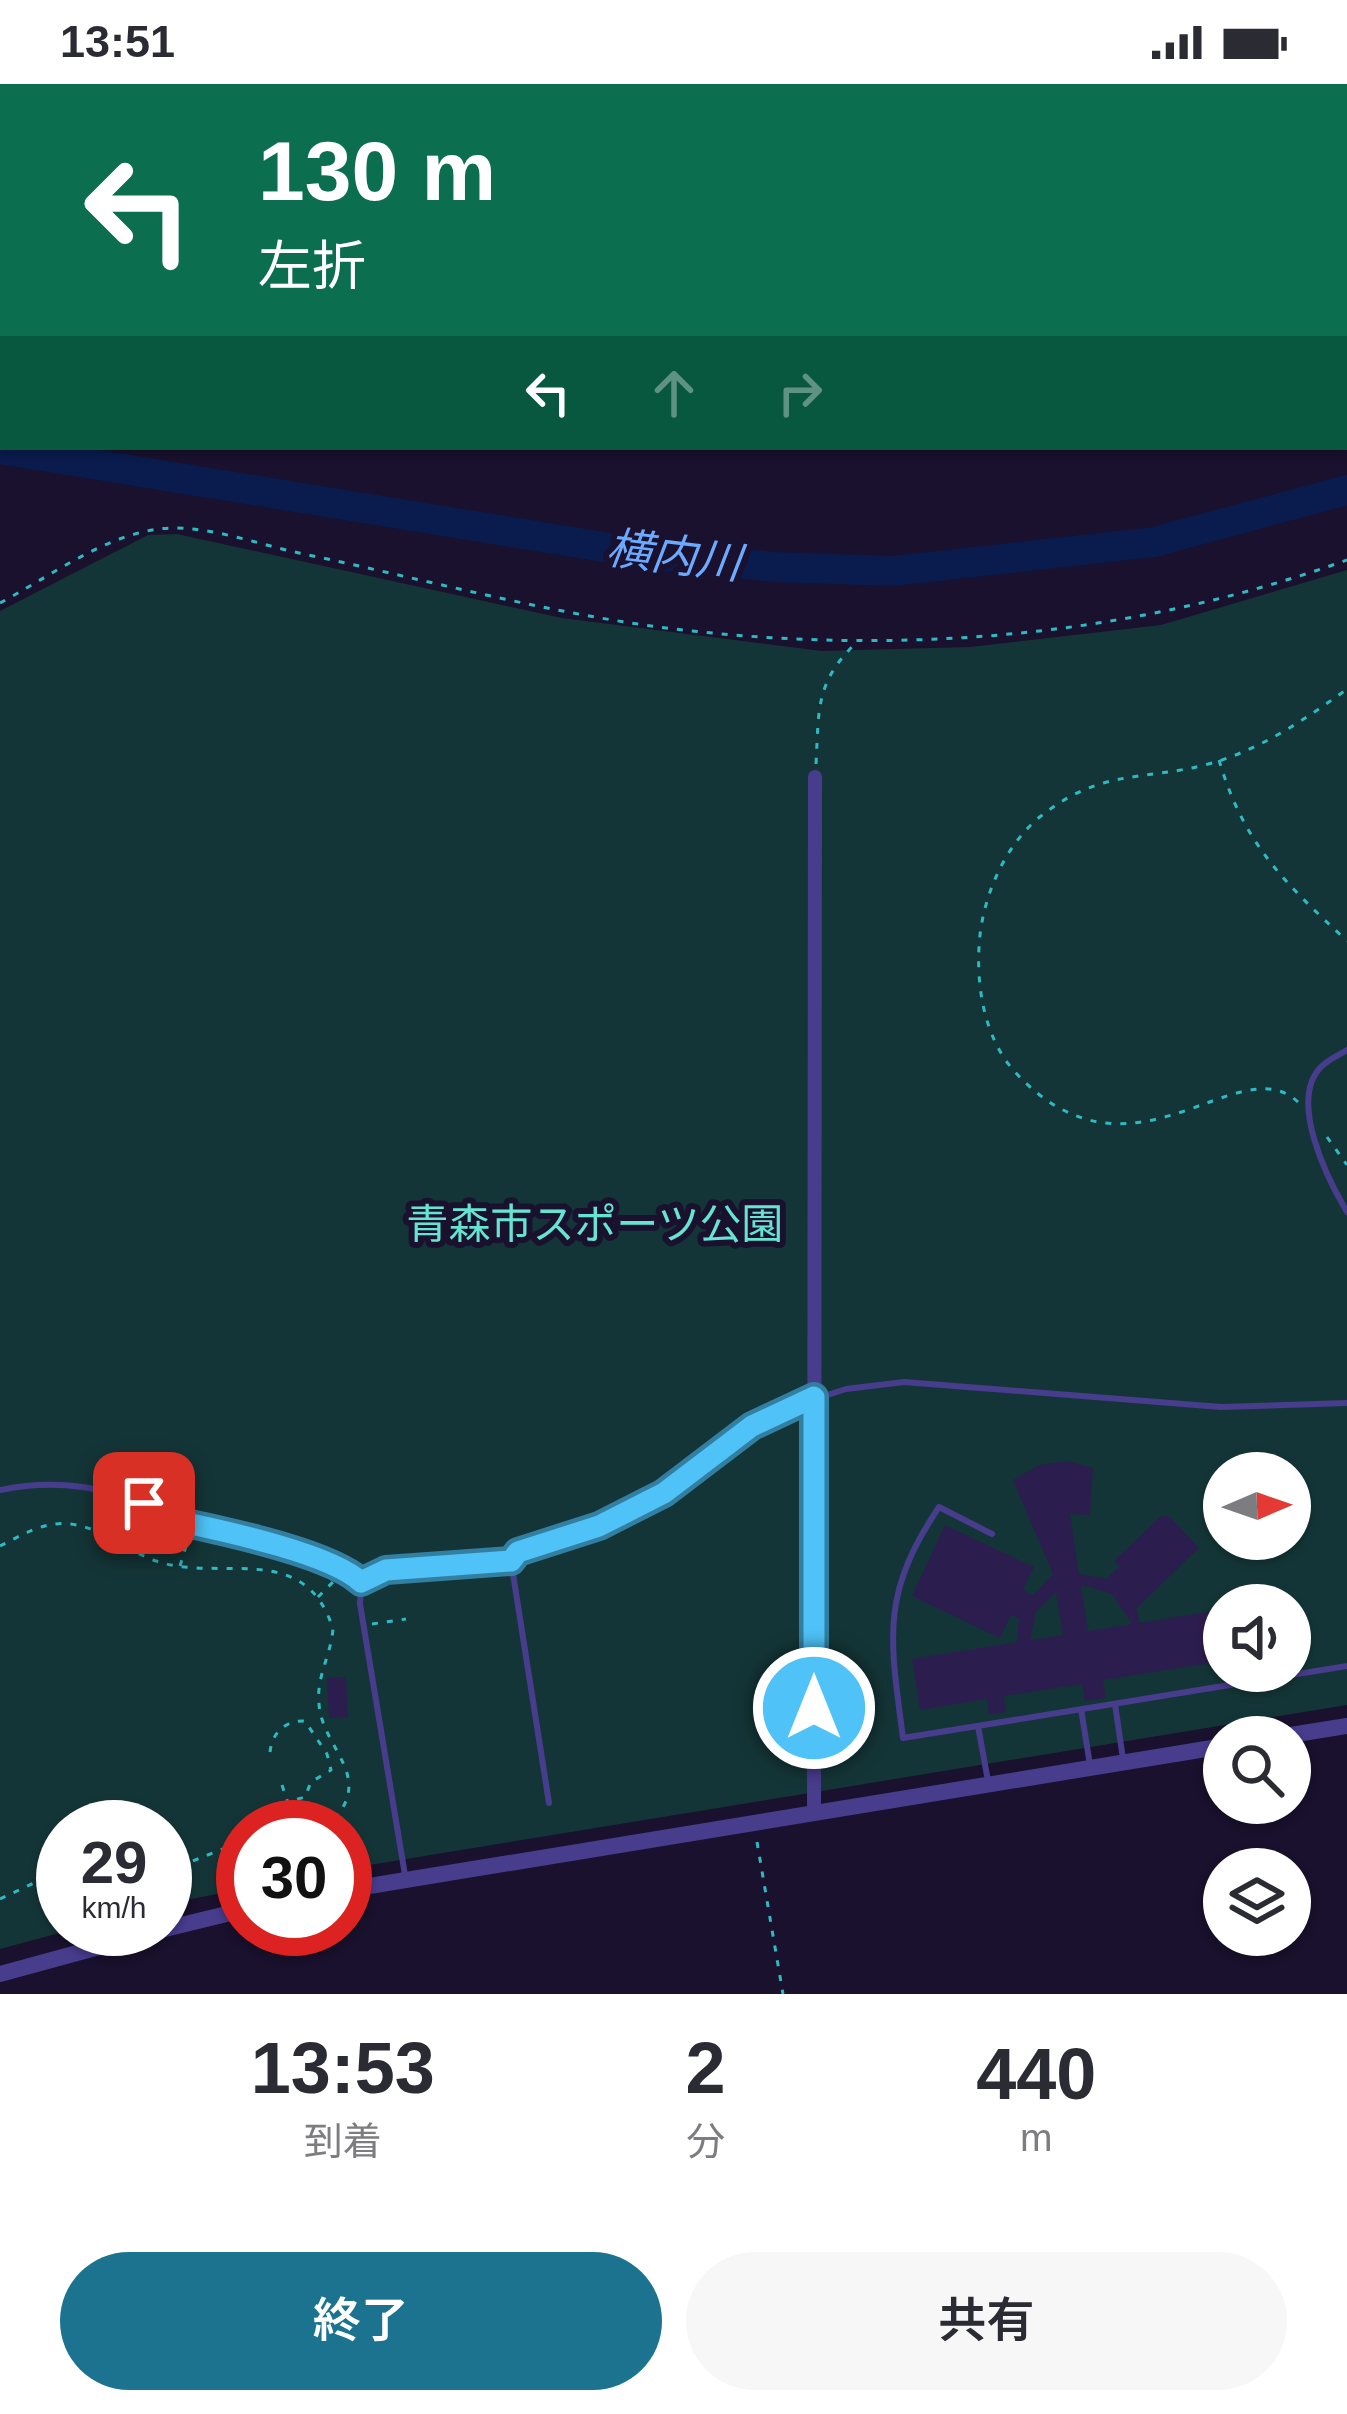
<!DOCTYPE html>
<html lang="ja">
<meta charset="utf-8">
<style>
:root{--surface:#fff;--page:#f7f7f7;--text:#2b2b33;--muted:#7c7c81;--accent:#1c738f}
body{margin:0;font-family:Helvetica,"Noto Sans JP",sans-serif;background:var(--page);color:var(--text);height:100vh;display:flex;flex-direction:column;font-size:45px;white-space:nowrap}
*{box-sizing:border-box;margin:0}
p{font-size:39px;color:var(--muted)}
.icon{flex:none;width:66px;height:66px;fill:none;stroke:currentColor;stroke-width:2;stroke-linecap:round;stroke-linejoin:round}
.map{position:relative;height:1910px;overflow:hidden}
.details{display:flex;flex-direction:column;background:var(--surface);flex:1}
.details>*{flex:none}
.banner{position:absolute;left:0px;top:0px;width:1347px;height:366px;box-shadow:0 3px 9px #0004;background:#0b6e4f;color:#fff;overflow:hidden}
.needle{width:78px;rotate:88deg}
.controls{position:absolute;left:1203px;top:1368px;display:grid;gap:24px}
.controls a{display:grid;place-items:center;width:108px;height:108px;border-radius:50%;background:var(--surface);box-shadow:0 3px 9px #0004;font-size:60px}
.speed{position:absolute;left:36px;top:1716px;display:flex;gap:24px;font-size:60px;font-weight:700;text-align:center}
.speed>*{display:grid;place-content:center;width:156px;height:156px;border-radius:50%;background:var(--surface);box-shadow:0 3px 9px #0004;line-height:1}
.speed small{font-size:30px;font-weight:400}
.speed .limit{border:18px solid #d22;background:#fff;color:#111}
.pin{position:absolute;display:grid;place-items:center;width:102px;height:102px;color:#fff;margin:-51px;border-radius:24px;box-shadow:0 6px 18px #0006}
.me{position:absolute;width:132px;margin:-66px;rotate:0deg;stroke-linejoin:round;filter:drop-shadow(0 0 9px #0008)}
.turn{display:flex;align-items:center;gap:42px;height:252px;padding:0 60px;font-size:54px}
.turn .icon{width:156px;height:156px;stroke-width:2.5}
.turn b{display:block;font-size:84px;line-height:102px}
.lanes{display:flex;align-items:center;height:114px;padding:0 60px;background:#0003;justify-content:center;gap:60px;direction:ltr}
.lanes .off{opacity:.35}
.eta{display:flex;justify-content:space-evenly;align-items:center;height:204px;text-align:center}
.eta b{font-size:72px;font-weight:600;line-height:84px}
.action{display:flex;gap:24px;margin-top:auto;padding:24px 60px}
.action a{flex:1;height:138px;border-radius:72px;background:var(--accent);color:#fff;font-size:48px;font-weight:600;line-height:138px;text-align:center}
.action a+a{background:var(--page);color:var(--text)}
.status{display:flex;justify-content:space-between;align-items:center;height:84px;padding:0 60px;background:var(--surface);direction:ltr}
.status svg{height:33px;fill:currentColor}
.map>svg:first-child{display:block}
</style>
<div class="status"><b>13:51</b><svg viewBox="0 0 49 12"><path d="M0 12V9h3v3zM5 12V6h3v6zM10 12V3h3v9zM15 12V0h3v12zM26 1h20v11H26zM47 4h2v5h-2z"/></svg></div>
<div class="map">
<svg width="1347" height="1910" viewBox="0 0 1347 1910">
<rect width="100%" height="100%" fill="#19112d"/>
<path fill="#143537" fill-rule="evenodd" d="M177,450L562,534L822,567L970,563L1161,541L1347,486V1621L345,1785V1743H243V1805L165,1820V1743H63V1845H74L0,1865V527L148,451ZM1224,1389H1290V1455H1224ZM1224,1521H1290V1587H1224Z"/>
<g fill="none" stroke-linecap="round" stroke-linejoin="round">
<path stroke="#0a1b4d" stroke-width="4.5" d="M1344,58L1347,56
M1344,164L1347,150"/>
<path stroke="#0a1b4d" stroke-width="30" d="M0,326L3,331
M0,365L653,471L775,483L893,487L1154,458L1347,406"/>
</g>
<path fill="#2c1d4f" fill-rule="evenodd" d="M1067,1377L1093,1384L1090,1431L1070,1430L1079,1490L1106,1495L1120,1482L1114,1477L1162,1431L1170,1433L1199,1464L1136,1525L1140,1539L1224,1525V1577L1103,1596L1106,1614L1085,1617L1082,1600L1004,1612L1006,1628L989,1631L987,1615L920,1626L912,1575L1017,1558L1019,1535L1011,1531L1000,1554L912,1512L945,1441L1034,1483L1023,1506L1033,1511L1053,1490L1013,1396L1040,1381ZM1081,1501L1112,1510L1132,1540L1088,1547ZM1056,1508L1063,1551L1030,1556L1036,1528Z
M346,1593L348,1633L329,1634L327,1594Z"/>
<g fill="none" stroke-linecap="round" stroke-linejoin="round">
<path stroke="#2fbac2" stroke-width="3" stroke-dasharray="6 9" stroke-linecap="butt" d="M374,0L383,3
M0,519C45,495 97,457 147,447C194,436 253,459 299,469C429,496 560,533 692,547C914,571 1137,551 1347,476
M1219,676C1244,761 1285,799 1347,857
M816,680C819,625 815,598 857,558
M1298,1018C1237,961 1132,1115 1015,988C983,953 975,897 980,851C985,808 1006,760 1041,732C1103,683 1144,698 1212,679C1261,665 1306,635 1347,605
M1327,1053L1347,1081
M0,1462C22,1451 44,1437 70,1440C101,1443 127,1467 156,1477C220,1499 305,1455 333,1545C331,1571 316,1593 319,1620C322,1666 380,1695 326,1743
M180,1482L189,1452
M318,1513L337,1494
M372,1540L406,1535
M1224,1646L1268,1638
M270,1668C272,1649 285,1636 305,1637L327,1670L331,1686L311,1698L305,1713L291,1717
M282,1701L296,1743
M757,1758L783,1910
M165,1788L243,1757
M0,1815L38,1797L63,1793
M165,1826L181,1823"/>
<path stroke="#483c8d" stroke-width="6" d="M1347,966C1339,971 1328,976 1322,982C1287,1015 1328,1096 1347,1128
M0,1406C28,1400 55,1399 83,1403C121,1408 156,1433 188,1439C228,1446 334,1472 361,1498
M992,1450L939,1423C880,1511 890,1554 903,1654L1347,1582
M511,1477L518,1468L599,1442L664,1409L778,1327L846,1305L904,1298L1221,1323L1347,1319
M1115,1620L1123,1675
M1081,1625L1090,1681
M978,1642L988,1697
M405,1791L360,1520L361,1498L376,1488L511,1477L549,1719"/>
<path stroke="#483c8d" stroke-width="14" d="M1105,0L1107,3
M1023,3L1028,0
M1243,3L1249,0
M814,1728L815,693"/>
<path stroke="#483c8d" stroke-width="16" d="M1278,1653L1347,1642
M345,1806L1224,1662
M165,1845L243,1826
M0,1890L165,1845"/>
</g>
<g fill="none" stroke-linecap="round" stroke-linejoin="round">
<defs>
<path id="route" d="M144,1419C157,1425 173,1436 186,1439C228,1448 331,1470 361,1498L386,1486L511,1477L518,1468L599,1442L664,1409L752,1342L814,1313V1624"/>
</defs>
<use href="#route" stroke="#337fa1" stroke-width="30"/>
<use href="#route" stroke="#4fc3f7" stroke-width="21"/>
</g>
<g text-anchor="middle" stroke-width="12" stroke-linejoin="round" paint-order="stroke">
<g font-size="42" fill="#65e4d2" stroke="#19112d">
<text x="595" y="1155">青森市スポーツ公園</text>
</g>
<g font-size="45" font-style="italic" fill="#6baaff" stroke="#19112d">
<text transform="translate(674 471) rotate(7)" y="16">横内川</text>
</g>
</g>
</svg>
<div class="controls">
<a><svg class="needle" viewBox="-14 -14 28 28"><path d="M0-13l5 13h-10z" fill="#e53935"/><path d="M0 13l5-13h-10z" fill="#7c7c81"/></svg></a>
<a><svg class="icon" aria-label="sound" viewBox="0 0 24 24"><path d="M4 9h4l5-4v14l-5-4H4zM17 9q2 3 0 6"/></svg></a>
<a><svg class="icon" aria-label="search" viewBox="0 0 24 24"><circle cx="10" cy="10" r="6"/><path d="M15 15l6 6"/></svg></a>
<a><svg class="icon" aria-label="layers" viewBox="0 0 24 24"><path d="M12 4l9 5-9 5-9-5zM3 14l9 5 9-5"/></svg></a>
</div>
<div class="speed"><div>29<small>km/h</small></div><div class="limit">30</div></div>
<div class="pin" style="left:144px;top:1419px;background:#d93025"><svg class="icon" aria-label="arrive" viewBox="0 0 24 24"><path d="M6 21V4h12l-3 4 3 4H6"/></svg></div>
<svg class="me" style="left:814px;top:1624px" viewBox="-20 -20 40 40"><circle r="17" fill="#4fc3f7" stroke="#fff" stroke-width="3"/><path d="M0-11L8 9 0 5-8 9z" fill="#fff"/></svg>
<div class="banner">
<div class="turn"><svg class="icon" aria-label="left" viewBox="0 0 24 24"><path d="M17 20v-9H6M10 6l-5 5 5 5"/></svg><div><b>130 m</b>左折</div></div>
<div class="lanes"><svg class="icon" aria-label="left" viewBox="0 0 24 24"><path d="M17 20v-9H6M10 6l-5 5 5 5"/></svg><svg class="icon off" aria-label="ahead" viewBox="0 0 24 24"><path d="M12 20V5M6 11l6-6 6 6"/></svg><svg class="icon off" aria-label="right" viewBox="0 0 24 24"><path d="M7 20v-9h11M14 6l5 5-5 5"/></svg></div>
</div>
</div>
<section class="details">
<div class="eta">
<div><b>13:53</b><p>到着</p></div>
<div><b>2</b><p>分</p></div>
<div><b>440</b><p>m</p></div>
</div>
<div class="action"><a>終了</a><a>共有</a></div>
</section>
